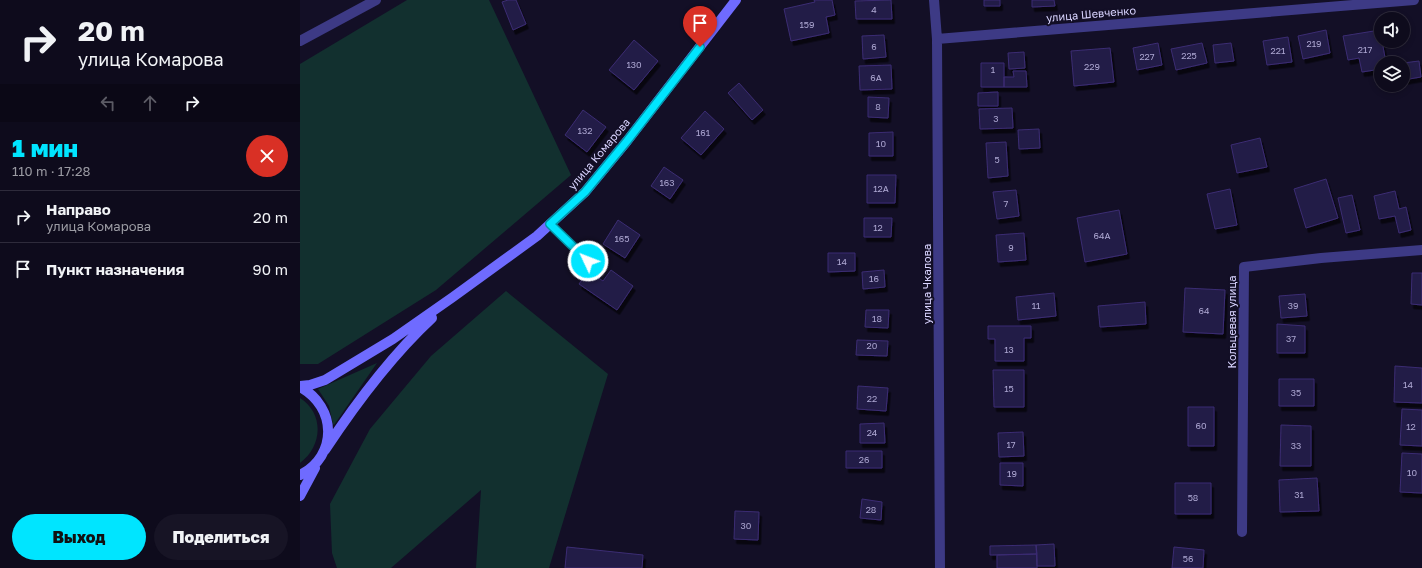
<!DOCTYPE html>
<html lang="ru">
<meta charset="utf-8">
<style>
:root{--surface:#0e0b1c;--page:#171425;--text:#f1f3f6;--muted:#9b9ba3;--line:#2e2b3b;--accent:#00e5ff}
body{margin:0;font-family:"Golos Text",sans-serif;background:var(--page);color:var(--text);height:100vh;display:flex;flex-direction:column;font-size:15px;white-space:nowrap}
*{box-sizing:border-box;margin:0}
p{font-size:13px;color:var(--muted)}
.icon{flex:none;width:22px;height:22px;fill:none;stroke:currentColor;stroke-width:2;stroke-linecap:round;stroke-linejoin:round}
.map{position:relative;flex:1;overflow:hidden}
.panel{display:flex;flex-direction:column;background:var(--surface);width:300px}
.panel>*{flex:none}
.guide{background:#0e0b1c;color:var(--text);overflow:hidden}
.controls{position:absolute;left:1074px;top:12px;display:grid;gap:8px}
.controls a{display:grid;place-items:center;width:36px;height:36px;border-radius:50%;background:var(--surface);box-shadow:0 2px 6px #0003,0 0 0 1px var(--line);font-size:20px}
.pin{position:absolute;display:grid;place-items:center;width:34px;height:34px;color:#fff;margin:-41px -17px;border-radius:50% 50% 50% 0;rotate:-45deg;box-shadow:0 0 4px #0007}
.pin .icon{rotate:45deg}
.me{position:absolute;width:44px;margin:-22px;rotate:313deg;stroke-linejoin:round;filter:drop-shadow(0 0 3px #0008)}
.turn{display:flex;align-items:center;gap:14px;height:84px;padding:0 12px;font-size:18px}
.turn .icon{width:52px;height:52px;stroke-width:2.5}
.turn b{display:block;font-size:28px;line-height:34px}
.lanes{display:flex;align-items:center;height:38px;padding:0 12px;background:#0003;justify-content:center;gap:20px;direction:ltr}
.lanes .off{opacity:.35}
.round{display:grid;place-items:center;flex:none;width:42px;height:42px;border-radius:21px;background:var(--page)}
.head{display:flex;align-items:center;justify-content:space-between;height:68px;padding:0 12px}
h1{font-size:24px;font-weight:800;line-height:30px;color:var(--accent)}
.primary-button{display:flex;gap:8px;margin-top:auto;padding:8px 12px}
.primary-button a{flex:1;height:46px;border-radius:24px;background:var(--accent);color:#111;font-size:16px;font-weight:800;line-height:46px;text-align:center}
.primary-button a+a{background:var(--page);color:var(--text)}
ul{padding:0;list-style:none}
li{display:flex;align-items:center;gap:12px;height:52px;padding:0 12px;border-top:1px solid var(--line)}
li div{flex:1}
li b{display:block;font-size:15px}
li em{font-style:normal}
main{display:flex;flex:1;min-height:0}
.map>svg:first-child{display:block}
</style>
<main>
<section class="panel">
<div class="guide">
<div class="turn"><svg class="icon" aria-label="right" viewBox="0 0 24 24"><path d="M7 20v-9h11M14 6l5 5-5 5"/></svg><div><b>20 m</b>улица Комарова</div></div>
<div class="lanes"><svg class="icon off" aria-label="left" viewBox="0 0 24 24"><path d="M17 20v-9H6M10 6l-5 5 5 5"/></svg><svg class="icon off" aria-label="ahead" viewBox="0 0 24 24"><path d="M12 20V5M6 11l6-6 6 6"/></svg><svg class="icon" aria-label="right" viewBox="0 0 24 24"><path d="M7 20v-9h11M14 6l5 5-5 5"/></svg></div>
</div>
<div class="head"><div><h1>1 мин</h1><p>110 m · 17:28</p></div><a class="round" style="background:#d93025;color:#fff"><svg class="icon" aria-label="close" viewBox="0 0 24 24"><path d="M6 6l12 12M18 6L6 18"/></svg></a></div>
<ul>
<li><svg class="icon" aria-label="right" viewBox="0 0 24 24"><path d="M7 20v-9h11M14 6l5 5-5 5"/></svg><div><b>Направо</b><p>улица Комарова</p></div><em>20 m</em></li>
<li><svg class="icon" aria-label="arrive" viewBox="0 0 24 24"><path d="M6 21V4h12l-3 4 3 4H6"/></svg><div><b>Пункт назначения</b></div><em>90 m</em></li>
</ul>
<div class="primary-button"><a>Выход</a><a>Поделиться</a></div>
</section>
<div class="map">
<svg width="1122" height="568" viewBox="0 0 1122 568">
<defs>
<filter id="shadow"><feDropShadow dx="2.5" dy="4.5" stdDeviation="0" flood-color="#0009"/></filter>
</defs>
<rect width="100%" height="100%" fill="#130f26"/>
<path fill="#12302f" d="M107,0H189L271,175L136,290L18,364H0V64Z
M206,291L308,374L249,568H176L181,490L91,568H37L32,553L30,504L70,429L131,356Z
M77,363L34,425L33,424L29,406L18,389Z
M0,398C25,414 22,447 0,463Z"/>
<path fill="#241b47" stroke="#3b2d73" filter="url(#shadow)" d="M208,0H216L226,24L213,30L202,2Z
M514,0H532L535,15L526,17L529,33L491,41L484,9L515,2Z
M591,0L592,19H556L555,1Z
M684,0H700V6H684Z
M732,0H754L755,6L732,7Z
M1026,30L1030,53L1003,59L998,36Z
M1080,30L1081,41H1082L1086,63H1081V69L1062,72L1059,58L1048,60L1043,36Z
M584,35L586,57L563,59L562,36Z
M988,37L992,62L967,65L963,41Z
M334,40L358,61L334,90L309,70Z
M858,43L862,65L837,70L833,48Z
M902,43L907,63L876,70L871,49Z
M931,43L934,61L915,63L913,45Z
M810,48L814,82L774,86L771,51Z
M724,52L725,68L709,69L708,53Z
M1119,61L1121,77L1103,80V63Z
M681,63H704V87H681Z
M591,65L592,89L560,90L559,66Z
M713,71H726L727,87H704V77H714Z
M439,83L463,110L452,120L428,93Z
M698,92V106H678V93Z
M568,97L589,98L588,118L568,117Z
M712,108L713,128L680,129L679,109Z
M283,110L306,127L287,152L265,135Z
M405,111L424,129L401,155L381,138Z
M739,129L740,148L719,149L718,130Z
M593,132V156H569V133Z
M960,138L967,167L937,173L931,145Z
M706,142L708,176L688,178L686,143Z
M364,167L383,180L370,199L351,186Z
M567,175H596L595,203H567Z
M1026,179L1038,218L1006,228L994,189Z
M930,189L937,225L915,229L907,194Z
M716,190L719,216L697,219L693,192Z
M1095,191L1099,209L1106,207L1111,230L1099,233L1095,216L1079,219L1074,196Z
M1052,195L1060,230L1046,233L1038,198Z
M819,210L827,254L785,262L777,218Z
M564,218H592L591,237H564Z
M318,220L340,235L325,258L303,244Z
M724,233L726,260L698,262L696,235Z
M528,253H555V271L528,272Z
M311,270L333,286L317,310L279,284L288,271L303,281Z
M584,270L585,287L563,289L562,272Z
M1112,273H1122V305L1111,304Z
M885,288L925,290L923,334L883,332Z
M754,293L756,316L718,320L716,297Z
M1005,294L1007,316L981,318L979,296Z
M845,302L846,324L800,327L798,306Z
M566,310H589L588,328L565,327Z
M977,324L1005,326V353H977Z
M688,326H731V338H724V361H695V339H688Z
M557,340L588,341L587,356L556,355Z
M1095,366L1122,368V403L1094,402Z
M693,370H724V407H694Z
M979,379H1014V406H979Z
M558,386L588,388L586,411L557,409Z
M888,407H914V446H888Z
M1102,409L1122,410V446L1100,445Z
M584,423L585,443H560V424Z
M981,425L1011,426V466H980Z
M723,432L724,456L699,457L698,433Z
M546,451H582V468H546Z
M1102,453L1122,454V493L1100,492Z
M700,463H723V486L700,485Z
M1017,478L1019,511L980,512L979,480Z
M875,483H911V514H875Z
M562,499L582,502L581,520L560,518Z
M435,511L459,512L458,540L434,539Z
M754,544L755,566H737L736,545Z
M736,545L737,554L690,555V546Z
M267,547L343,555L342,568H265Z
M874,547L904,550L903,568H872Z
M737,554V568H697V555Z"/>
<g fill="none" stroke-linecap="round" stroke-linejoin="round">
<path stroke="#3d3a85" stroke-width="7" d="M250,224L298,270"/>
<path stroke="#3d3a85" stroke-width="10" d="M634,0L637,39L640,568
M637,39L1114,0
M0,41L76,0
M942,532L944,267L1021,258L1122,250"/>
<path stroke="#6f6bff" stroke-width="10" d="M0,386L10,385L25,380L93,339L153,297L237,236L285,192L327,141L436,0
M0,387C37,407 38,456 0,475
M25,450C56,403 90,357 132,318
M0,496L15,468"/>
</g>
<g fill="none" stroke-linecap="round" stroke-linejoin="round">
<defs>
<path id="route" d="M288,261L250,224L285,192L327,141L400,47"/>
</defs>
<use href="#route" stroke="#0095a6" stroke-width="10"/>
<use href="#route" stroke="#00e5ff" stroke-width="7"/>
</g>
<g text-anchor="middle" stroke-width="4" stroke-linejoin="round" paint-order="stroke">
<g font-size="9" fill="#aca6d1">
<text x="574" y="13">4</text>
<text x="507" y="28">159</text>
<text x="1014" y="47">219</text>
<text x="574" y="50">6</text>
<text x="1065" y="53">217</text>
<text x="978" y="54">221</text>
<text x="889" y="59">225</text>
<text x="847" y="60">227</text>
<text x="334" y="68">130</text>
<text x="792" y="70">229</text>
<text x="693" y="73">1</text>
<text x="576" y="81">6А</text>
<text x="578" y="110">8</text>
<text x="696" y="122">3</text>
<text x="285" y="134">132</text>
<text x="403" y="136">161</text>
<text x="581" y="147">10</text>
<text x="697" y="163">5</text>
<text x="367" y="186">163</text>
<text x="581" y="192">12А</text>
<text x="706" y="207">7</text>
<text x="578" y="231">12</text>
<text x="802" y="239">64А</text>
<text x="322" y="242">165</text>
<text x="711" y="251">9</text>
<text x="542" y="265">14</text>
<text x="574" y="282">16</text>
<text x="736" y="309">11</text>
<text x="993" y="309">39</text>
<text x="904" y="314">64</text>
<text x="577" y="322">18</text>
<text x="991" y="342">37</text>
<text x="572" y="349">20</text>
<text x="709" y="353">13</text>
<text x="1108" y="388">14</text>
<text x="709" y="392">15</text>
<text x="996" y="396">35</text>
<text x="572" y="402">22</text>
<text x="901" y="429">60</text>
<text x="1111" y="430">12</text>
<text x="572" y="436">24</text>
<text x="711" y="448">17</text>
<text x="996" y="449">33</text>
<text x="564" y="463">26</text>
<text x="1112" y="476">10</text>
<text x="712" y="477">19</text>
<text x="999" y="498">31</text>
<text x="893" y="501">58</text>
<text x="571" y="513">28</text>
<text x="446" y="529">30</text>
<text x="888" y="562">56</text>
</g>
<g font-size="11" fill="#d9d4ff" stroke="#130f26">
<text transform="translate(791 14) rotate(-5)" y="4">улица Шевченко</text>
<text transform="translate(299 154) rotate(-50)" y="4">улица Комарова</text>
<text transform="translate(627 284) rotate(-90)" y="4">улица Чкалова</text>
<text transform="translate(932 322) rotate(-90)" y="4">Кольцевая улица</text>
</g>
</g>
</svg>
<div class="controls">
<a><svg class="icon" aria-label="sound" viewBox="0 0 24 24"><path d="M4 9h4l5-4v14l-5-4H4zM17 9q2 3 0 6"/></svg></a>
<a><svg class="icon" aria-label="layers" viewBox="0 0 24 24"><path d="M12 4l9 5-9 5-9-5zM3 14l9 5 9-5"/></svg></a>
</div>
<div class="pin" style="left:400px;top:47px;background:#d93025"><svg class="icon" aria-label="arrive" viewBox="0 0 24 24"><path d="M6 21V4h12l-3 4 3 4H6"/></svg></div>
<svg class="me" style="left:288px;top:261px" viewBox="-20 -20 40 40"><circle r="17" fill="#00e5ff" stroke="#fff" stroke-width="3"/><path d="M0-11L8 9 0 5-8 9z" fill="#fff"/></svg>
</div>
</main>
